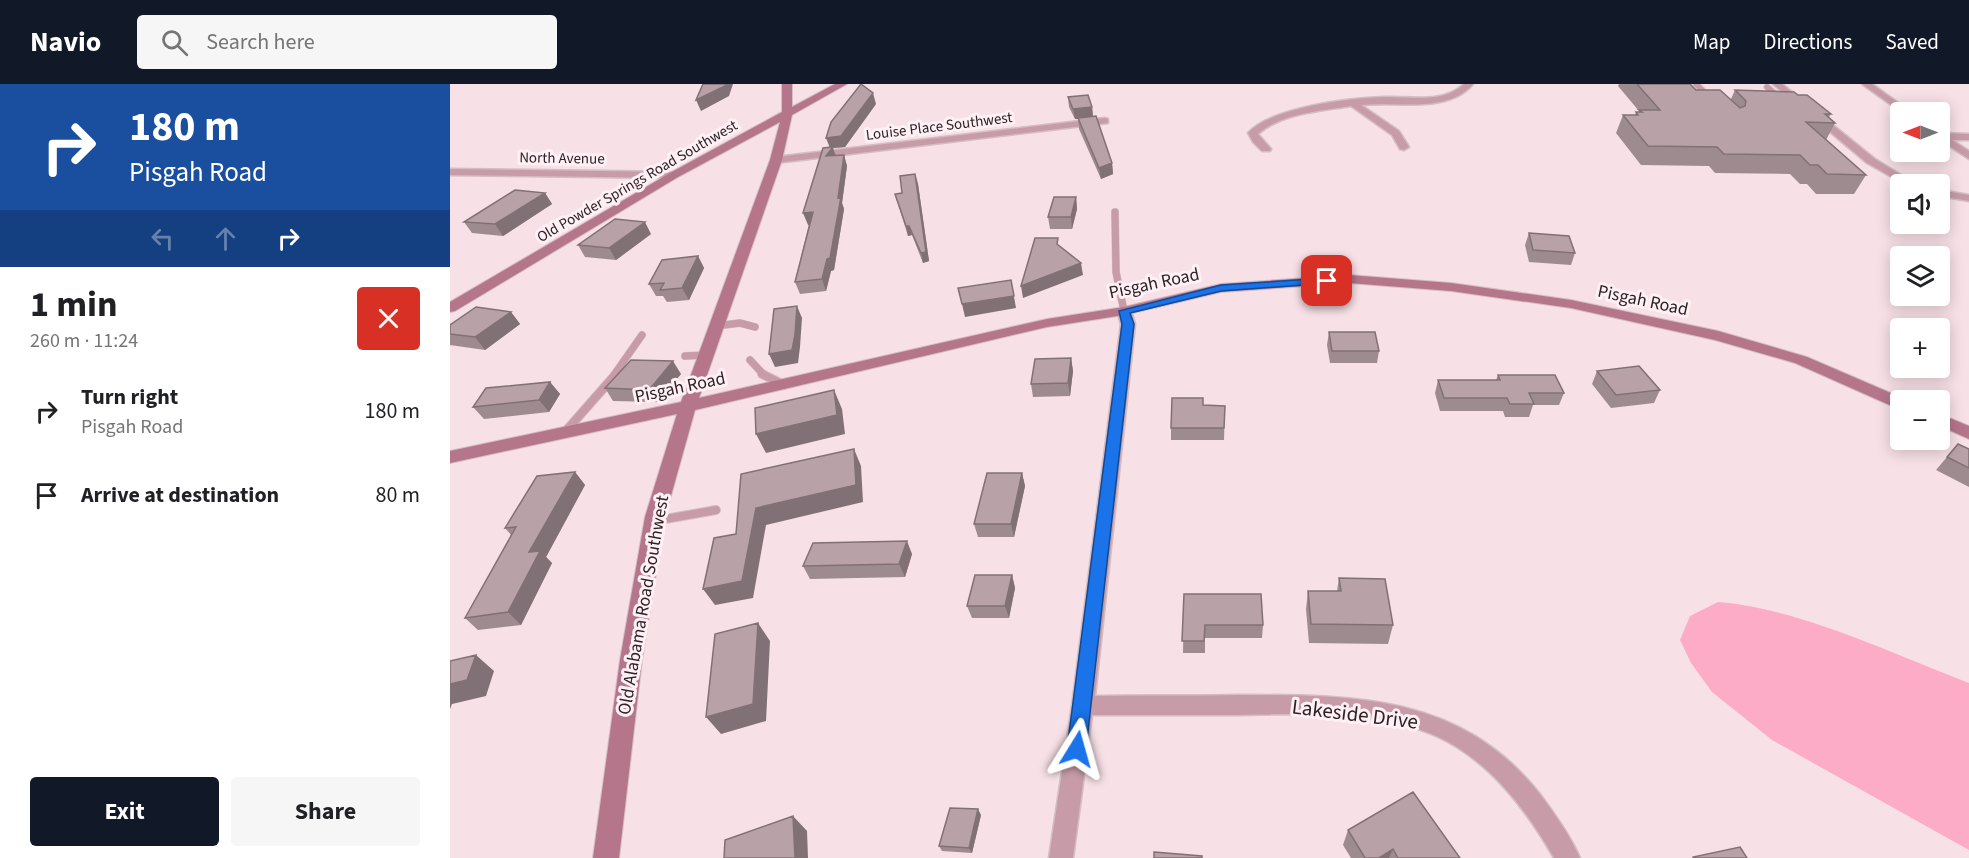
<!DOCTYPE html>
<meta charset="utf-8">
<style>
:root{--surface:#fff;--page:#f6f6f6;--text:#202124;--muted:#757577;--accent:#111827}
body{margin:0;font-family:"Source Sans 3",sans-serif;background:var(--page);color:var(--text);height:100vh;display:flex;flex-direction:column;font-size:22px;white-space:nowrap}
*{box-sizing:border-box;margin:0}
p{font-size:20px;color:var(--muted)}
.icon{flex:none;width:33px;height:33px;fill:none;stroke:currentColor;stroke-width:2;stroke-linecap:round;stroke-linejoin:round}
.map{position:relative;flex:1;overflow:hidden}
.sheet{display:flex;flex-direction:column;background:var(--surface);width:450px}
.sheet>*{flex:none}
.hud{background:#1a4fa0;color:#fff;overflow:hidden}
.needle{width:39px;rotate:270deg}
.fabs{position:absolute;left:1440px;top:18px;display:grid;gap:12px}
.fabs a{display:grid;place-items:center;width:60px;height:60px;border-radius:6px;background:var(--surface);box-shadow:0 3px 15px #0003;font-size:30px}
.pin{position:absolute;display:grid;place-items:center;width:51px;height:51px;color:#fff;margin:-26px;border-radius:12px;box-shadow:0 3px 9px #0006}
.me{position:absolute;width:66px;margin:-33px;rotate:8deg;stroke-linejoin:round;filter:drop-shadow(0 0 4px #0008)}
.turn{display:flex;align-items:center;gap:21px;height:126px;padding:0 30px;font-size:27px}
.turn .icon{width:78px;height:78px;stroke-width:2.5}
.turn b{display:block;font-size:42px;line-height:51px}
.lanes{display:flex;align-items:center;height:57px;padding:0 30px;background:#0003;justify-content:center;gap:30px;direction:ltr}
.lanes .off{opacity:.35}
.round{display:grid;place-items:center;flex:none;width:63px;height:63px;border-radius:6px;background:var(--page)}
.headline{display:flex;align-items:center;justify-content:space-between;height:102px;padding:0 30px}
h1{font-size:36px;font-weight:700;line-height:45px}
.primary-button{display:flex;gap:12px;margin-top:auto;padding:12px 30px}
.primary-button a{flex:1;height:69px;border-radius:6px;background:var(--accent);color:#fff;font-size:24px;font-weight:700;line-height:69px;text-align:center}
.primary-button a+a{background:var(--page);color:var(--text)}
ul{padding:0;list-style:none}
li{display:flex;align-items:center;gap:18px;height:84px;padding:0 30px}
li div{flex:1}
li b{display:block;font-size:22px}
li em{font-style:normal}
header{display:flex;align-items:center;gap:36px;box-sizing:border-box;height:84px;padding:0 30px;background:var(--accent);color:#fff}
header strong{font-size:28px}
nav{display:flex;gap:33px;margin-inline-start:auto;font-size:21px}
.search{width:420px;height:54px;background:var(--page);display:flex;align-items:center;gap:15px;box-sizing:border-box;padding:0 21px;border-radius:6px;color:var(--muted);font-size:22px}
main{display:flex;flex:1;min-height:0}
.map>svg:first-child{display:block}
</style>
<header>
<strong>Navio</strong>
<div class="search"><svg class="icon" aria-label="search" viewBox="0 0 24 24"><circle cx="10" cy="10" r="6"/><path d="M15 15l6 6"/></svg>Search here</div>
<nav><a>Map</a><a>Directions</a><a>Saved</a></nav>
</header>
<main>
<section class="sheet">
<div class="hud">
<div class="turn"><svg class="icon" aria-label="right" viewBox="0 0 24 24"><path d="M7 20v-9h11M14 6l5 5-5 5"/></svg><div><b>180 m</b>Pisgah Road</div></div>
<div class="lanes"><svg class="icon off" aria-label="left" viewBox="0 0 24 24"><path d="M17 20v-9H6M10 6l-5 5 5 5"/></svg><svg class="icon off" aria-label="ahead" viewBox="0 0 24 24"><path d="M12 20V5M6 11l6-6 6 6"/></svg><svg class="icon" aria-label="right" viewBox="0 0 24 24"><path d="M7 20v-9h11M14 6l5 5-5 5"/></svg></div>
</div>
<div class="headline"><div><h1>1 min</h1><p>260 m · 11:24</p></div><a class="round" style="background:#d93025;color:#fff"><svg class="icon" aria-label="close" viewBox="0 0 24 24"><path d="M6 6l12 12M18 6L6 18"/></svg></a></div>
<ul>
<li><svg class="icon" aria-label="right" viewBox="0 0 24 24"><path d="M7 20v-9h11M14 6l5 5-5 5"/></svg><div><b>Turn right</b><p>Pisgah Road</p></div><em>180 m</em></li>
<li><svg class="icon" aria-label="arrive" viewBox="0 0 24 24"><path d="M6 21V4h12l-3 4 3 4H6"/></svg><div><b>Arrive at destination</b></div><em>80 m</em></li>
</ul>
<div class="primary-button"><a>Exit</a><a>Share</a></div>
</section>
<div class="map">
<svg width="1519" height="774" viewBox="0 0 1519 774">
<rect width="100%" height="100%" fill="#f7e0e6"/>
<path fill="#fdacc7" d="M1268,518C1348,524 1443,570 1519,599V766L1322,656L1262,608L1241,579L1230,556L1240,532Z"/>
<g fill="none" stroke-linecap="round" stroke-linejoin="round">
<defs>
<path id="lane-far2" d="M1246,0L1258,12
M1317,3L1330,14"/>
<path id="lane-far1" d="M665,128L666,188L674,227
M266,242L290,239L305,243
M235,272L256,271
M300,276L314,291
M164,291L192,251"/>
<path id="lane" d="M312,290L334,301
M115,348L166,290
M204,437L266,426"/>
<path id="street" d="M1014,0H1023C998,30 946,17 911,21L949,47L959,63L954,66L950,65L942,51L901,22C871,27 832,29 808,50L821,65L820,67H812L803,58L798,49C822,23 900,14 934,13C961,12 993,20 1014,0Z
M1323,0H1332L1425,75L1466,100H1454L1417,79Z
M1412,0H1422L1461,28H1451Z
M655,34L658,35V39L326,79L321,76L326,73Z
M1490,49L1519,50V56H1502L1519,67V75L1490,56Z
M0,85L224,88L229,91L224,94L0,91Z
M1490,106L1519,111V117L1490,112Z
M674,223L681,227L685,240L645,612C693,611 742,612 790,611C905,611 1011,611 1089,709C1104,729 1120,751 1130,774H1104C1076,725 1039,676 986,652C926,625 852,630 788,631C739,631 691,631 642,631L623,774H599L622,622L671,240L667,227Z"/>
<path id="secondary" d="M332,0H342V23L385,0H397L342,31L332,76L249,314L597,235L674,223L771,200L899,191L1001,199L1121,216L1268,247L1357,273L1457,316H1450V324L1444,323L1345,279L1265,256L1121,224L1001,207L899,199L771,208L674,231L597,243L245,326L215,433L192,576L169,774H143L170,576L195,433L227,330L0,379V367L231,318L320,76L330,38L228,93L5,227L0,228V218L220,89L332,28Z
M1490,330L1519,342V355L1490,342Z"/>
</defs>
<use href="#lane-far2" stroke="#d2bec3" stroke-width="7"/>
<use href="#lane-far1" stroke="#d2bec3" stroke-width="8"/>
<use href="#lane" stroke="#d2bec3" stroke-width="10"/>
<use href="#street" stroke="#d2bec3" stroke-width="3"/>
<use href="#secondary" stroke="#d2bec3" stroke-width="2"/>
<use href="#lane-far2" stroke="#c89ba9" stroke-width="5"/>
<use href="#lane-far1" stroke="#c89ba9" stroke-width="7"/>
<use href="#lane" stroke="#c89ba9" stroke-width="8"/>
<use href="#street" fill="#c89ba9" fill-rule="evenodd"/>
<use href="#secondary" fill="#b5758b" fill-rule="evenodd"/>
</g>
<path fill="#9e8b90" d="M1169,0H1240L1246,6L1281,15L1285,6L1348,11L1381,30L1379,33L1385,39L1376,56L1416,91L1404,110H1366L1357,100H1350L1340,90L1265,89L1259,82L1191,81L1166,49L1173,31H1185L1186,28H1189V27L1168,2Z
M618,13L642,23L643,32L662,79L663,90L651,95L629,45L628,35H625L619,23Z
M426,20L395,63L383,64L386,71H394L397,82L392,119L394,125L384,186L381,187L376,207L350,210L345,198L359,140L358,141L379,63Z
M465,90L468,100L479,177L473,179L462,151L458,152L445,110L452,109Z
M95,109L102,120L53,152L22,149L14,138Z
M626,113L627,125L622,145H600L598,133Z
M1079,149L1125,169L1121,181L1079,178L1075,161Z
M201,150L166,176L135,173L128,161Z
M248,172L254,184L239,216L217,218L213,212H206L199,200Z
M61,228L70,240L35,266L0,261V241Z
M879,248L929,267L927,279H880L877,261Z
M621,274L623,287L620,312L583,313L581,300Z
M1147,287L1210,306L1204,319L1161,324L1142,300Z
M231,290L207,318L163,317L155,304Z
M1048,291L1114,309L1109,321H1083L1079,333H1055L1053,327H990L985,309L988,296H1046Z
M100,298L110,310L99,328L34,335L23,323Z
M753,321L775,322L774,356H721V344Z
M1508,360L1519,365V403L1486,386Z
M125,388L135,401L96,473L102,479L71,541L28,546L15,534L61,451L55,444Z
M572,389L575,402L564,453H528L524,440Z
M462,470L455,493L360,495L353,482Z
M562,491L565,504L559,534H522L517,522Z
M889,494L943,541L938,560L859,559L856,525L858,507H887Z
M734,510L813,541L812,554H755V569H733Z
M531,731L522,769L492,767L489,762Z
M898,746L1010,774H901L893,761Z"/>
<path fill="#817176" d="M276,0H283L279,12L251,27L246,16Z
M423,9L426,20L395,63L383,64L386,74L376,72L380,64L376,54Z
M642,23L643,33L625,35L623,25Z
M394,71L397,82L392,119L394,125L384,186L381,187L376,207L372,195L388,114Z
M662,79L663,90L651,95L649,84Z
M465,90L468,100L479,177L473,179L471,169Z
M95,109L102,120L53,152L45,140Z
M626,113L627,125L622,145L621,133Z
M363,128L367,140L358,141L353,129Z
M195,138L201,150L166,176L159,164Z
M456,142H459L462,151L458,152Z
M248,172L254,184L239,216L232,204Z
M631,179L633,191L573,214L571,202Z
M561,196L566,224L515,233L512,220Z
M347,222L352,234L350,263L348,279L325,283L319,270Z
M61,228L70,240L35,266L25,253Z
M621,274L623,287L620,312L618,299Z
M223,277L231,290L207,318L199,306Z
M100,298L110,310L99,328L89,316Z
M384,306L392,325L395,350L316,369L306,350Z
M404,365L411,382L413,418L316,441L303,514L265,521L253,505L306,424Z
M125,388L135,401L96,473L102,479L71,541L58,528L79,468Z
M572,389L575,402L564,453L561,440Z
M457,457L462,470L455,493L449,480Z
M562,491L565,504L559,534L555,522Z
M308,539L320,557L316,637L271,650L256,633Z
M26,571L44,587L36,612L2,620L0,625V600Z
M528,725L531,731L522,769L519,764Z
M343,732L357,747L358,774H345Z
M943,765L939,774H929Z"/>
<path fill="#b8a2a8" stroke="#817176" stroke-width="1.5" d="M253,0H276L275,2L246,16Z
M411,0L423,9L391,52L376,54L381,38Z
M1187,0H1240L1246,6H1270L1290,24L1295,22L1296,17L1285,6L1344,8L1348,11H1357L1381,30H1375L1385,39L1356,38L1416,91L1377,90L1368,81H1360L1350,71L1274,70L1267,63L1198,62L1173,31H1188L1186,28H1192L1189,26H1210Z
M638,11L642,23L623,25L618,13Z
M646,32L662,79L649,84L628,34Z
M383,63L376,72L394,71L388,114L391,113L380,174L377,175L372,195L345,198L363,128L353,129L373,64Z
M465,90L476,168L471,169L459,142H456L445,110L452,109L450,92Z
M65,106L95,109L45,140L14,138Z
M604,113H626L621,133H598Z
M165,135L195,138L159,164L128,161Z
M1079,149L1119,152L1125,169L1083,166Z
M585,154H608L607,160L631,179L571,202Z
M248,172L232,204L210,206L214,199L199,200L212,176Z
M561,196L564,212L512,220L508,204Z
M347,222L345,251L342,266L319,270L324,225Z
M26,223L61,228L25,253L0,250V241Z
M879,248H925L929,267H882Z
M621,274L618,299L581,300L585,275Z
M181,276L223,277L199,306L155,304Z
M1189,282L1210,306L1166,311L1147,287Z
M1048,291H1105L1114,309H1079L1084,320H1060L1057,314H994L988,296H1050Z
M100,298L89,316L23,323L36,304Z
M384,306L387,331L306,350L305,324Z
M722,314H753V321L775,322L774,344H721Z
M1508,360L1519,365V384L1497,373Z
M404,365L406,401L306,424L292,497L253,505L264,454L286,450L291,390Z
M125,388L79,468L90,467L58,528L15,534L66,443L55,444L87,392Z
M537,389H572L561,440H524Z
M457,457L449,480L353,482L363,459Z
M525,491H562L555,522H517Z
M889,494L935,495L943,541L861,540L858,507H891Z
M734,510H811L813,541H755L754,557H732Z
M308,539L303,620L256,633L265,550Z
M26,571L17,596L0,600V577Z
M963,708L1010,774H948L943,765L929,774H915L898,746Z
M500,724L528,725L519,764L489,762Z
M343,732L345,774H274L275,756Z
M1290,763L1297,774H1243V773Z
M704,768L752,772V774H704Z"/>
<path fill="#1a73e8" stroke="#114b97" stroke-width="1.5" d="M877,194L883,197L881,199L771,207L680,229L684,240L636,665L633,671L627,674L620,671L617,665L672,240L669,227L771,201Z"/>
<g text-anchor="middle" stroke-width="6" stroke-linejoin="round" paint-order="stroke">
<g font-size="15" fill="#2b2326" stroke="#fef0f4">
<text transform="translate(489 42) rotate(-7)" y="5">Louise Place Southwest</text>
<text transform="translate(112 74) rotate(1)" y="5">North Avenue</text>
<text transform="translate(187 97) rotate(-30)" y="5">Old Powder Springs Road Southwest</text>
</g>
<g font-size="18" fill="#2b2326" stroke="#fef0f4">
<text transform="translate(704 199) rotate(-12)" y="6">Pisgah Road</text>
<text transform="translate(1193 216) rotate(12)" y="6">Pisgah Road</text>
<text transform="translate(230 303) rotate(-12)" y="6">Pisgah Road</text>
<text transform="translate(193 521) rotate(-80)" y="6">Old Alabama Road Southwest</text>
</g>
<g font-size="21" fill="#2b2326" stroke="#fef0f4">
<text transform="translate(905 630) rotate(7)" y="7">Lakeside Drive</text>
</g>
</g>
</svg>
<div class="fabs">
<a><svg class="needle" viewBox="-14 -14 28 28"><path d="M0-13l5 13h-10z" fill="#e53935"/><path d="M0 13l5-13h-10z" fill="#757577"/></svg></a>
<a><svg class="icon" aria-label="sound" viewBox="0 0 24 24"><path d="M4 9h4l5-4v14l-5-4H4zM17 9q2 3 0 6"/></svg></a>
<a><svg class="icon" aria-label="layers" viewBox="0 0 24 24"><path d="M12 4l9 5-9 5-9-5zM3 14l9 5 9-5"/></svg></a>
<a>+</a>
<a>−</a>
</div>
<div class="pin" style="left:877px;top:197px;background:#d93025"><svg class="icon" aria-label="arrive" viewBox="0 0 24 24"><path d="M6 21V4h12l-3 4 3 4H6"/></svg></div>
<svg class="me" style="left:627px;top:665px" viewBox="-20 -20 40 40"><path d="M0-17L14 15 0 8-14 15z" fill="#1a73e8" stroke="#fff" stroke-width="4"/></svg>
</div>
</main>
